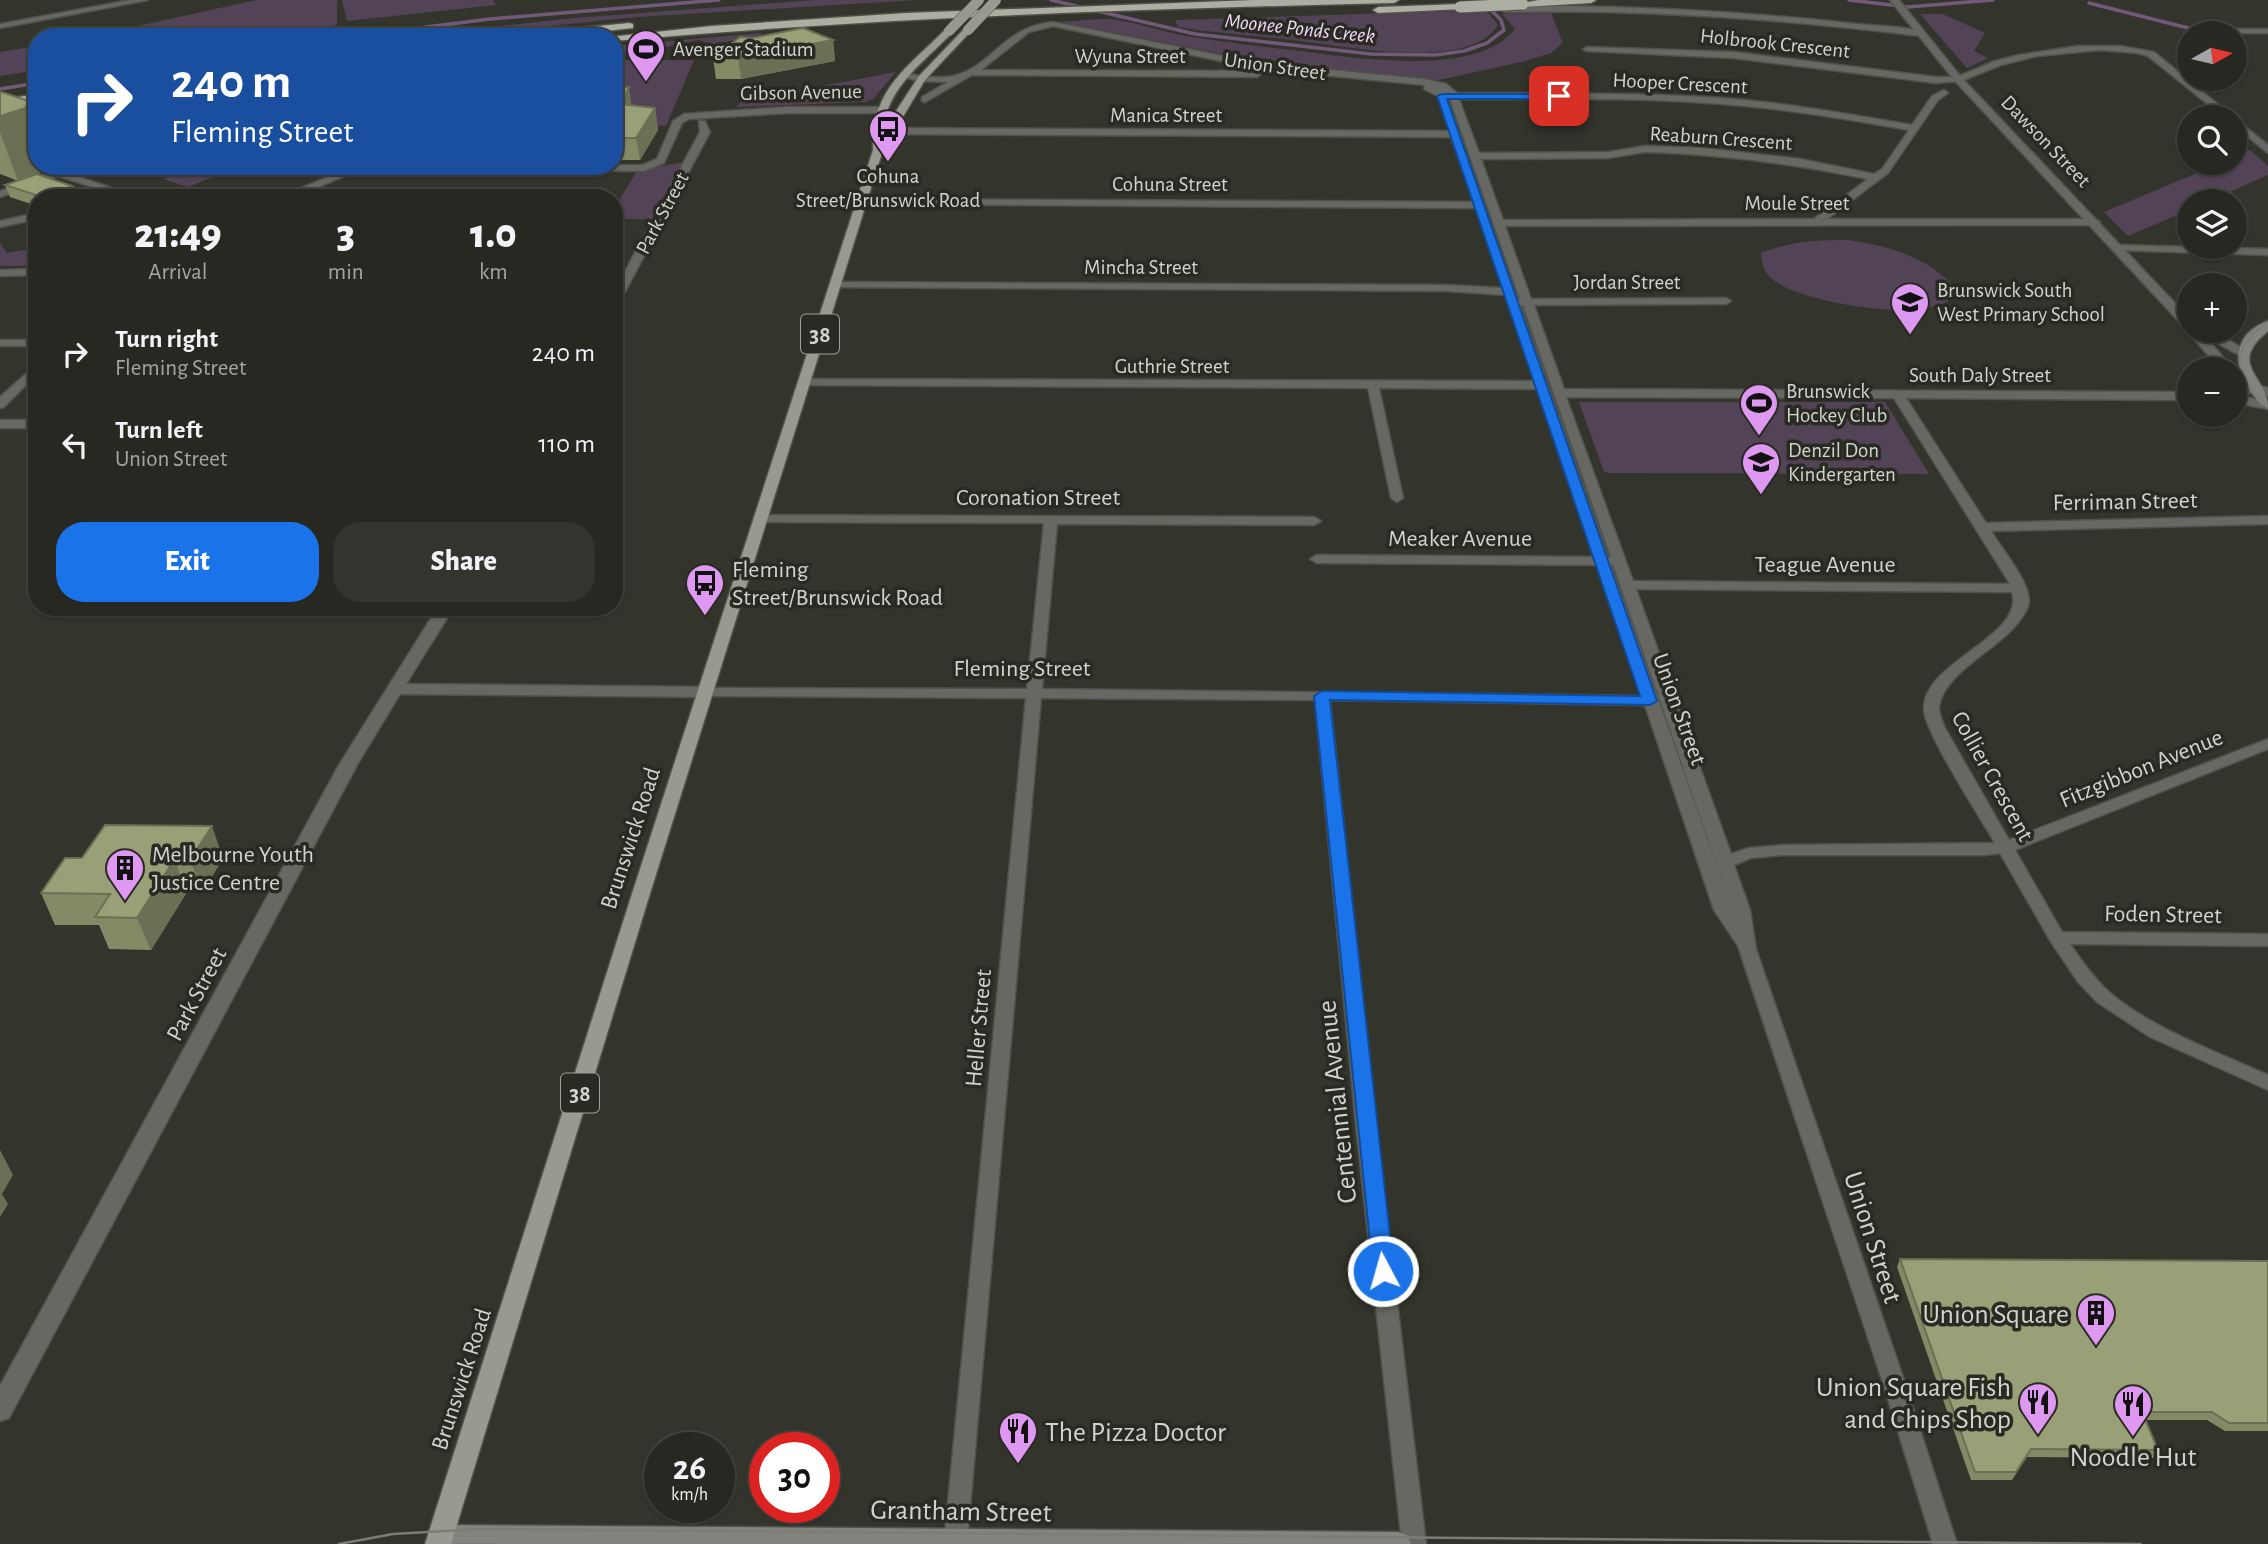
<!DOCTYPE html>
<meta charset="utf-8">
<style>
:root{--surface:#262821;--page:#32342e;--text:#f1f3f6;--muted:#a4a6a5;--line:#42443f;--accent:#1a73e8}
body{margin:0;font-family:"Alegreya Sans",sans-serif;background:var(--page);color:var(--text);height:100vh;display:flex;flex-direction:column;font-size:26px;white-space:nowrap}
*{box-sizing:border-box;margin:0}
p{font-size:23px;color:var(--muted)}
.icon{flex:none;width:38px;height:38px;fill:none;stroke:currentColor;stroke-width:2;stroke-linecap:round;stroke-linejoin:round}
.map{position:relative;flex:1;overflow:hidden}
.drawer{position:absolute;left:28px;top:189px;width:595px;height:427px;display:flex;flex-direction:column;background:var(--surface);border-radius:28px;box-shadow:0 2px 5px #0004,0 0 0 2px var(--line)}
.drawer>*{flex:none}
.banner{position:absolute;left:28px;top:28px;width:595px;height:147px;border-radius:28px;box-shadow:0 2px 5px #0004,0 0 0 2px var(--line);background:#1a4fa0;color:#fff;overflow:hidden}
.needle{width:46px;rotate:82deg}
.controls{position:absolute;left:2177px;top:21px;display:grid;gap:14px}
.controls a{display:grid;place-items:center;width:70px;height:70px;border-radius:50%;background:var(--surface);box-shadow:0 2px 5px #0004,0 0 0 2px var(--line);font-size:35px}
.speed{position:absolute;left:644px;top:1432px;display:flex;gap:14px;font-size:35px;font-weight:700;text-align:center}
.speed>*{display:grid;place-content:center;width:91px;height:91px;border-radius:50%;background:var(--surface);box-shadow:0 2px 5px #0004,0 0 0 2px var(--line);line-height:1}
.speed small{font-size:18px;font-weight:400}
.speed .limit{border:10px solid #d22;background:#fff;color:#111}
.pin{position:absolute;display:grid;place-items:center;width:60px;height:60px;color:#fff;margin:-30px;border-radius:14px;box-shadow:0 4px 10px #0006}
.me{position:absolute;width:77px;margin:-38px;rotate:354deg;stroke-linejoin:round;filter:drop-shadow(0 0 5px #0008)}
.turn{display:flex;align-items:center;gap:24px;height:147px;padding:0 28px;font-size:32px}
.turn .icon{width:91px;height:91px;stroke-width:2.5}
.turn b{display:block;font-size:49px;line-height:60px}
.eta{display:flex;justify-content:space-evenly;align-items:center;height:119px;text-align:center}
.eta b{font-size:42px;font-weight:800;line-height:49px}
.primary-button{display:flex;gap:14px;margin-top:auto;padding:14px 28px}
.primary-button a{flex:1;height:80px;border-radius:28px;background:var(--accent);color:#fff;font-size:28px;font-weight:800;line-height:80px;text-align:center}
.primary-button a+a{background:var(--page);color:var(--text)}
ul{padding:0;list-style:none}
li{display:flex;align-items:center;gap:21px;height:91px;padding:0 28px}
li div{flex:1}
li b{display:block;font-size:26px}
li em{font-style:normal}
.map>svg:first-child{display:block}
</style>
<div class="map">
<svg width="2268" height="1544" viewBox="0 0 2268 1544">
<rect width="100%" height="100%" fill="#33352c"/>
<path fill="#534357" d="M256,0H337V25L249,37H88Z
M342,0H493L496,5L347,21Z
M814,0H917L637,17L444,37H400L574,18Z
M1486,10L1498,25C1470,71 1351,47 1307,42C1264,36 1221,34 1178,27L1175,20Z
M1551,13L1563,43L1551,53L1521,62L1434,81L1276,64L1059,22C1075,21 1092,19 1108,19C1132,21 1157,30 1181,35C1220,42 1259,46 1298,51C1354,57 1476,79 1515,29L1502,14Z
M1920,14H1943L1985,33L1974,51L1988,58L1967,68Z
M761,33L762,35L709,45L700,40L642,52L614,53V46Z
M37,46V70L0,76V52Z
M614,60H694L666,126L614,121Z
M896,72L873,99L865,102L736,107L742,101Z
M2250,150L2268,166V175L2209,201H2189V210L2128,236L2104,212L2221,163H2235V157Z
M683,162L652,219H614V209L637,171Z
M197,166H240L188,187L163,179Z
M1848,240C1890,246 1931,258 1958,291C1942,328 1794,303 1770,277C1763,270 1762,262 1761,253C1790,241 1818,240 1848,240Z
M0,243L7,253L37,248V266H0Z
M1579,402H1885L1929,474L1611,473L1604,472Z"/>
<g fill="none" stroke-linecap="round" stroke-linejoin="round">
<path stroke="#725979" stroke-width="3.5" d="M1051,0L1195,34L1371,54L1435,55L1464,51L1487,43L1504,30L1501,20L1481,0
M1849,0L1908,7L1993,0
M2089,3L2200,31
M347,37L490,19L719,0
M0,89L37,83"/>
<defs>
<path id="minor" d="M131,0H148L0,28V24Z
M1557,6C1658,7 1757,13 1857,24C1875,26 1911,26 1925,34L1921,36C1782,19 1645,9 1505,12L1501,10L1505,8Z
M1053,22L1259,63L1424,79L1446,84L1457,93C1549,94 1641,92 1733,99C1793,104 1853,115 1912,125L1932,96L1944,90L1948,93L1938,100L1888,173L1827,219H2095L2100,222L2095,225L1505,226L1531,299L1726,298L1731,301L1726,304L1534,305L1564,389L2189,392V400L1906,398L1986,523L2268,516V524L1991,531C2002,549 2029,581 2029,601C2029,609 2021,619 2016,625C1996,650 1943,674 1939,707C1939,714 1942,721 1945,728L2009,840L2268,739V749L2015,850L2062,932L2268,934V946L2070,944C2082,961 2092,976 2107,990C2146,1026 2219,1053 2268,1075V1090L2150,1037L2097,1002L2078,982L2051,942L2000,853L1986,855H1782L1751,858L1734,865L1750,910L1756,949L1904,1380L1957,1544H1933L1882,1380L1738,946L1714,910L1645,705L1330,700L1376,1125L1426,1544H1402L1356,1125L1315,700L1041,698L967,1542L944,1544L1026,698L707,696L700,692L707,688L1027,689L1044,523L762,522L755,518L757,515L1314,517L1321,521L1314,525L1057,524L1042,689L1642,696L1597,565L1317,563L1310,559L1317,555L1594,557L1537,389L1379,388L1403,498L1397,502L1391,498L1368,388L800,385L798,383L804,379L1535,381L1505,295L1446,291L831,287V283L835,282L1446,285L1503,288L1476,208L858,204L856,202L861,199L1474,202L1451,137L878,134L873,131L878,128L1450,131L1438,96L1424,89L1425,85L1259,69L1053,26L1029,32L981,70L1257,71L1261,74L1257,77L972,75L925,102L922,101V97L948,82L919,81L900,76L904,73C920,76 937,79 953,76C994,66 1002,27 1053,22ZM1447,99H1450L1520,299H1517ZM1459,99C1551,99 1643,97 1735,105C1793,110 1851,120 1909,130L1882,169L1874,174L1800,159L1702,148L1645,146L1608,152L1479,153ZM1645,152C1721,154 1794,164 1868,179L1814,219L1503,220L1481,159L1608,158ZM1520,305H1523L1611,557H1608ZM1566,397L1894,398L2010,584L1633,581ZM1613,564L1733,912L1611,565ZM1636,589L2012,592C2026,637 1920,662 1924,711C1927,736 1980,817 1995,843L1782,845L1749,848L1731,854Z
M2197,29H2268V33H2199Z
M2078,46H2120L2154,52L2233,117H2224L2148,56L2137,53L2100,50L2037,56L2001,65L1961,81L1936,83L1733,58L1587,51L1583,49L1587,47L1733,52L1936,77H1957L1995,61L2019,55Z
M788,107H882L886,110L882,113H788L689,119L682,123L664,163L644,171L401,169L396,166L643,165L657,159L673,121L684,114Z
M2235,119L2268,145V153L2235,126Z
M699,121H705L710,132L619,303L614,306V292L700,132Z
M68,166H83L68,173L120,191L106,198H91L106,191L58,176L0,197V191Z
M354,166H368L292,198H278Z
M37,213V219L0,227V221Z
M614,220L623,228L618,239L614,240Z
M2119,245L2268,249V255L2115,250L2114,248Z
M37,269V275L0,276V270Z
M0,340H37V346H0Z
M37,364V374L4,407L0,408V397Z
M2254,384L2268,388V396L2254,392L2238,396L2268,401V409L2235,403V389Z"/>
<path id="tertiary" d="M1890,0H1899L1961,77L2189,318V329L2185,328L1955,81Z
M2189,329L2213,331L2249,352L2247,355H2239L2206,337L2233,369H2220L2190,334Z
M2235,371L2255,380L2257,383L2250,387L2235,380Z
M0,420H37V428H0Z
M438,607H454L406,684L707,687L715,692L707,697L400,694L357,765L9,1418L0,1421V1386L339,765Z"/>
<path id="secondary" d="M2268,321V331C2226,365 2268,376 2268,408C2261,406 2257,400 2252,393C2232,367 2232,334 2268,321Z
M441,1525L1398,1532L1407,1535L1411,1544H431L428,1537L432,1528Z"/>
<path id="primary" d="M965,28L972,30L925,80L883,150L648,900L451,1544H425L630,900L873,150C871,89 906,69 946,29H952V33C923,63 887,87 883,131L919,76Z"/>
<path id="motorway" d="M1254,0H1399L1394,3C1134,9 874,18 614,41V37H609L711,26L906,13Z
M1538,0H1596L1591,3L1523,7L1518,4Z
M1460,4L1464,5V9L1378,13L1373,10L1378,7Z
M629,23L633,24V28L553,37H512L517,34Z
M37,94V101L0,108V100Z"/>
</defs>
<use href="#minor" stroke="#505149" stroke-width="3"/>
<use href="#tertiary" stroke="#505149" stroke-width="3"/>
<use href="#secondary" stroke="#505149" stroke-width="3"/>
<use href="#primary" stroke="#505149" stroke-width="3"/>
<use href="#motorway" stroke="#505149" stroke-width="3"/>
<use href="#minor" fill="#676763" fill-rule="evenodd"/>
<use href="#tertiary" fill="#676763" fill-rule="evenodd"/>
<use href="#secondary" fill="#83847d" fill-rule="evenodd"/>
<use href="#primary" fill="#989a90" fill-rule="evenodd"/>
<use href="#motorway" fill="#acaea2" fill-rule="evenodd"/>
<path stroke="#7c7d75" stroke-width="2" d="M2268,322C2225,352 2237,374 2268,408"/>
<path stroke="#7c7d75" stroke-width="2.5" d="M339,1544L393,1534L480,1529L2141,1544
M454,1544H499"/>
<defs>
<path id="primary-bridge" d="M968,30L996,0
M949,31L979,0"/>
<path id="motorway-bridge" d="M1460,7L1523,4"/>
</defs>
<use href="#primary-bridge" stroke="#505149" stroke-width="11" stroke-linecap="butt"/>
<use href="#motorway-bridge" stroke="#505149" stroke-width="13" stroke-linecap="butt"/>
<use href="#primary-bridge" stroke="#989a90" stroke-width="10"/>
<use href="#motorway-bridge" stroke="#acaea2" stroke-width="11"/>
</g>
<path fill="#848966" d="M752,38L833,40L835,61L741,79H716L713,58Z
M614,88L632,106L655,108L658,130L640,160H614Z
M0,92L34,103L37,111V166L50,168L51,170L37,174L72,186L76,198H37V206L10,197L5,185L18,181L0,174Z
M65,858H223L203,892H187L151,950L109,949L99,925H55L41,893Z
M1900,1259L2268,1261V1431H2225L2207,1420H2145L2158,1450L2153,1458L2027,1457L2012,1480H1971L1897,1267Z"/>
<path fill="#6b6f53" d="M833,40L835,61L741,79L738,58Z
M629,87L632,109L620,104Z
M34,103L37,111V166H55L50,168L51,170L18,181L0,132V116Z
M655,108L658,130L640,160L636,138Z
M72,186L76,198H42V197Z
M212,826L223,858L203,892L190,860Z
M174,860L187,892L151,950L137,918Z
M0,1150L13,1175L2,1194L8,1204L0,1217Z"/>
<path fill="#999f77" stroke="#6b6f53" stroke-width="2" d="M803,28L833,40L738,58H713L740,37L752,38Z
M629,87L620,104L655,108L636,138H614V88Z
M0,92L5,93L34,103L26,106L29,107L0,116Z
M37,174L72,186L42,197L5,185Z
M105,825L212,826L190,860H174L137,918L95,917L110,894L41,893L65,858H82Z
M1900,1259L2268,1261V1423H2229L2212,1412H2142L2158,1450L2031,1449L2016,1472H1975Z"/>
<path fill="#1a73e8" stroke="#114b97" stroke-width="2" d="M1442,94H1559L1563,96L1559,99H1447L1657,701L1650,705L1330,700L1394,1271L1391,1277L1383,1279L1376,1277L1373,1271L1314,696L1322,691L1640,696L1437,96Z"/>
<defs>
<symbol id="stadium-pin" viewBox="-11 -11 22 30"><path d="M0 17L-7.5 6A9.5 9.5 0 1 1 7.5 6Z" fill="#de98f2" stroke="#292b22"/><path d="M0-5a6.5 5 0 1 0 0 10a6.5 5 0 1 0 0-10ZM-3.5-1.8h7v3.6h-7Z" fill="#111"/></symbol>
<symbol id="bus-pin" viewBox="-11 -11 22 30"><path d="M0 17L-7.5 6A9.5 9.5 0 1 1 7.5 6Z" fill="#de98f2" stroke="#292b22"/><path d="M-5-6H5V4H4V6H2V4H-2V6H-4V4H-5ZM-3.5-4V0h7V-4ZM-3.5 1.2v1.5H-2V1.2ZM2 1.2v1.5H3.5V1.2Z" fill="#111"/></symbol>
<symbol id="school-pin" viewBox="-11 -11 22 30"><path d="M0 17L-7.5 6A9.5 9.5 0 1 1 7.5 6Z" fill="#de98f2" stroke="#292b22"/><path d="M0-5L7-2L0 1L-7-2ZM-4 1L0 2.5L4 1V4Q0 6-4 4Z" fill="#111"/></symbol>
<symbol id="building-pin" viewBox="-11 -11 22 30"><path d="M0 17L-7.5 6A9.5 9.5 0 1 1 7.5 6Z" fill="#de98f2" stroke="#292b22"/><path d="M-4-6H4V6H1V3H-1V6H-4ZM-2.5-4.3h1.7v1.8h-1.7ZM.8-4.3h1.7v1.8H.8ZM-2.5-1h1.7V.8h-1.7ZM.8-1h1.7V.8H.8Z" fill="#111"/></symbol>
<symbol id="restaurant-pin" viewBox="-11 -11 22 30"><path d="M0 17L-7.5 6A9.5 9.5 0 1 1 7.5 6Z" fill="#de98f2" stroke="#292b22"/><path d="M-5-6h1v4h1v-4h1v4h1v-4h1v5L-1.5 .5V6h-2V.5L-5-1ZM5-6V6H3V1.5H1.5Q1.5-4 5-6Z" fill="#111"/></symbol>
</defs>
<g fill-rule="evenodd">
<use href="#stadium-pin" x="624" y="27" width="44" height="60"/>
<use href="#bus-pin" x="866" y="107" width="44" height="60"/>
<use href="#school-pin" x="1888" y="280" width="44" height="60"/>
<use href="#stadium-pin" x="1737" y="381" width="44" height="60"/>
<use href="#school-pin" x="1739" y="440" width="44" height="60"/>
<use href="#bus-pin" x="683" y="561" width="44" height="60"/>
<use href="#building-pin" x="103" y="846" width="44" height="60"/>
<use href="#building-pin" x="2074" y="1291" width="44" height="60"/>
<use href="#restaurant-pin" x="2016" y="1380" width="44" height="60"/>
<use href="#restaurant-pin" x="2111" y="1382" width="44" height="60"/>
<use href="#restaurant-pin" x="996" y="1409" width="44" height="60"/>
</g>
<g text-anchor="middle" stroke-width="7" stroke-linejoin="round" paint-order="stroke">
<g font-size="21" font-style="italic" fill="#f2d8f9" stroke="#292b22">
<text transform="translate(1300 28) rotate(6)" y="7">Moonee Ponds Creek</text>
</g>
<g font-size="21" fill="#d2d3cd" stroke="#292b22">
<text transform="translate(1775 43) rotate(6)" y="7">Holbrook Crescent</text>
<text x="1130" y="63">Wyuna Street</text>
<text transform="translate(1275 66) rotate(8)" y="7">Union Street</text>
<text transform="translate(1680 83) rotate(3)" y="7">Hooper Crescent</text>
<text transform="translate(801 92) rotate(-1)" y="7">Gibson Avenue</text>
<text x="1166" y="122">Manica Street</text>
<text transform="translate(1721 138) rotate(4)" y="7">Reaburn Crescent</text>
<text transform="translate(2046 141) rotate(46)" y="7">Dawson Street</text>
<text x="1170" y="191">Cohuna Street</text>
<text x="1797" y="210">Moule Street</text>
<text transform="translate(662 213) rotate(-62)" y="7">Park Street</text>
<text x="1141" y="274">Mincha Street</text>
<text x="1627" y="289">Jordan Street</text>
<text x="1172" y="373">Guthrie Street</text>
<text x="1980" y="382">South Daly Street</text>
</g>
<g font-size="21" fill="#d2d3cd" stroke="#292b22" text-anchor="start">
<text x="673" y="56">Avenger Stadium</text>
<text x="888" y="183" text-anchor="middle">Cohuna<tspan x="888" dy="24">Street/Brunswick Road</tspan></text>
<text x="1937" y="297">Brunswick South<tspan x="1937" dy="24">West Primary School</tspan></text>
<text x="1786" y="398">Brunswick<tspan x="1786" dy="24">Hockey Club</tspan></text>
<text x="1788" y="457">Denzil Don<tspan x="1788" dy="24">Kindergarten</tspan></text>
</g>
<g fill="#292b22" stroke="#9fa19a" stroke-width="2">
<rect x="801" y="314.5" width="38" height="39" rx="5"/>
<rect x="561" y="1073.5" width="38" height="39" rx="5"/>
</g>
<g font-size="23" font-weight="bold" fill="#d2d3cd">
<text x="820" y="342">38</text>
<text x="580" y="1101">38</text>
</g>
<g font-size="24" fill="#d2d3cd" stroke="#292b22">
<text x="1038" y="505">Coronation Street</text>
<text transform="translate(2125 501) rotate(-1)" y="8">Ferriman Street</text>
<text x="1460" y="546">Meaker Avenue</text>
<text x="1825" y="572">Teague Avenue</text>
<text x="1022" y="676">Fleming Street</text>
<text transform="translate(1680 709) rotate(70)" y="8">Union Street</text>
<text transform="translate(2141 768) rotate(-22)" y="8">Fitzgibbon Avenue</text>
<text transform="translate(1993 776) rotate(61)" y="8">Collier Crescent</text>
<text transform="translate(630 838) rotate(-72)" y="8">Brunswick Road</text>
<text transform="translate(2163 914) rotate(1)" y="8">Foden Street</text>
<text transform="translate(196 994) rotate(-62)" y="8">Park Street</text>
<text transform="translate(978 1028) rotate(-85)" y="8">Heller Street</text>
<text transform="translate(461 1379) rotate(-72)" y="8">Brunswick Road</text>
</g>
<g font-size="24" fill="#d2d3cd" stroke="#292b22" text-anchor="start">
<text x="732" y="577">Fleming<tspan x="732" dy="28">Street/Brunswick Road</tspan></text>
<text x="152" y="862">Melbourne Youth<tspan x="152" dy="28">Justice Centre</tspan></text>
</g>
<g font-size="28" fill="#d2d3cd" stroke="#292b22">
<text transform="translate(1336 1102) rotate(-96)" y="10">Centennial Avenue</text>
<text transform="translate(1874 1237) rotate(72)" y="10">Union Street</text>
<text transform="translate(961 1510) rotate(1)" y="10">Grantham Street</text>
</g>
<g font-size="28" fill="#d2d3cd" stroke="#292b22" text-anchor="end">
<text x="2069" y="1323">Union Square</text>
<text x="2011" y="1396">Union Square Fish<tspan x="2011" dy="32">and Chips Shop</tspan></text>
<text x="1045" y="1441" text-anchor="start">The Pizza Doctor</text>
<text x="2133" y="1466" text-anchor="middle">Noodle Hut</text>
</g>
</g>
</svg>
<div class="controls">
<a><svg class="needle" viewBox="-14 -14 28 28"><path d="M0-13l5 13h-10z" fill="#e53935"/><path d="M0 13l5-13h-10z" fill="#a4a6a5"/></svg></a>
<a><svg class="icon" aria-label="search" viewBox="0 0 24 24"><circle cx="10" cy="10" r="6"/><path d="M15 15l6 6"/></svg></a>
<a><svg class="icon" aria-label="layers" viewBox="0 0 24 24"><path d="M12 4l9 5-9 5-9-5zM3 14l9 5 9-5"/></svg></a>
<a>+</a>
<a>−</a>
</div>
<div class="speed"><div>26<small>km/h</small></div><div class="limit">30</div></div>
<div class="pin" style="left:1559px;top:96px;background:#d93025"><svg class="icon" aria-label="arrive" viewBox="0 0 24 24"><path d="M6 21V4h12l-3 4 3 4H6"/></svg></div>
<svg class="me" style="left:1383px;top:1271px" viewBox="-20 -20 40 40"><circle r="17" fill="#1a73e8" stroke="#fff" stroke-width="3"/><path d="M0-11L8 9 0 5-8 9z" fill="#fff"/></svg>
<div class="banner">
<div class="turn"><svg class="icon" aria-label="right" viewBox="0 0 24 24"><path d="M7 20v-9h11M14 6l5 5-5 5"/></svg><div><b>240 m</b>Fleming Street</div></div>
</div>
<section class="drawer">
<div class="eta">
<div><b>21:49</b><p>Arrival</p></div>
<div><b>3</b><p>min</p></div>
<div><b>1.0</b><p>km</p></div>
</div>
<ul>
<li><svg class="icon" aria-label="right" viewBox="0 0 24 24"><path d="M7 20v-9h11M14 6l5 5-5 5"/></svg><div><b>Turn right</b><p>Fleming Street</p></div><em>240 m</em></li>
<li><svg class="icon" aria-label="left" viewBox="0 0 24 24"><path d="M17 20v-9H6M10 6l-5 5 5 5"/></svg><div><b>Turn left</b><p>Union Street</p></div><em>110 m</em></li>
</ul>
<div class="primary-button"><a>Exit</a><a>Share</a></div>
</section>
</div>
